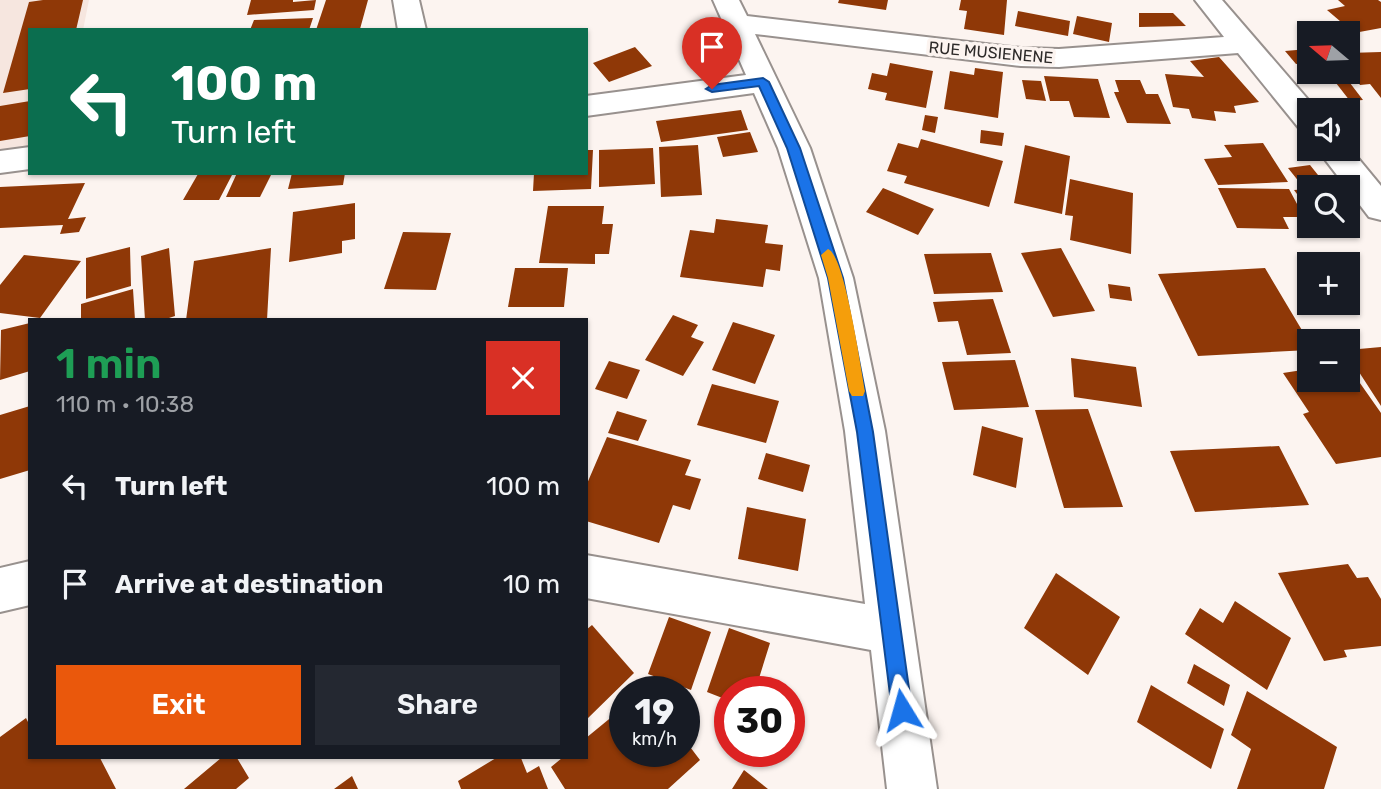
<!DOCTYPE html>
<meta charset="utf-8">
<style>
:root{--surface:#171b24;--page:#242831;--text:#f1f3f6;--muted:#9ea1a6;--accent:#ea580c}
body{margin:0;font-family:Rubik,sans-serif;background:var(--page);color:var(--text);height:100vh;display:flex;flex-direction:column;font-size:26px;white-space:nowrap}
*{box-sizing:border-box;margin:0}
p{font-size:23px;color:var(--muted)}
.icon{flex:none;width:38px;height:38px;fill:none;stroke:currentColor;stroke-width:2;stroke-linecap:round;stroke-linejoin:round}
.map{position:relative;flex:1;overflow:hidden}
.details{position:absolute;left:28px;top:318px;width:560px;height:441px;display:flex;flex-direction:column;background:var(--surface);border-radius:0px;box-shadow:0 2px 5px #0004}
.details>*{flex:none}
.guide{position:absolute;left:28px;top:28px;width:560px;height:147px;border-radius:0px;box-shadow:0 2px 5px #0004;background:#0b6e4f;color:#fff;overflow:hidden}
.needle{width:46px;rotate:289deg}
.controls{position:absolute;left:1297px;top:21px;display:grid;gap:14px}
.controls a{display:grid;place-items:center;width:63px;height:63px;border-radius:0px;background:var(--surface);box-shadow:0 2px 5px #0004;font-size:35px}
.speed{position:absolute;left:609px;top:676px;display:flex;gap:14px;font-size:35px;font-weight:700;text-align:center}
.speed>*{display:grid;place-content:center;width:91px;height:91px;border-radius:50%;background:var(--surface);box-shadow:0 2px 5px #0004;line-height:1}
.speed small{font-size:18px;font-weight:400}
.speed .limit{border:10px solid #d22;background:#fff;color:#111}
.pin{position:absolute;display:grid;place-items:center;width:60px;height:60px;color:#fff;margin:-72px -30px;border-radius:50% 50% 50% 0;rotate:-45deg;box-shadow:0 0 7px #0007}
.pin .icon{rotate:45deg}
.me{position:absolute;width:77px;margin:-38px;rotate:352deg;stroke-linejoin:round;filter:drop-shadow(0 0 5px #0008)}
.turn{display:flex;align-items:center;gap:24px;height:147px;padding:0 28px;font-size:32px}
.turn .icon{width:91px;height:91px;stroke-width:2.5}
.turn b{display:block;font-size:49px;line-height:60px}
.round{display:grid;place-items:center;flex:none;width:74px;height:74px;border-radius:0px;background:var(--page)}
.head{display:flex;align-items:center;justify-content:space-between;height:119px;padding:0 28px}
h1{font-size:42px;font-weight:600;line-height:52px;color:#1e9e55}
.cta{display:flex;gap:14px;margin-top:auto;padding:14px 28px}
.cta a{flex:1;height:80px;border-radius:0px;background:var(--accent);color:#fff;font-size:28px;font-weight:600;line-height:80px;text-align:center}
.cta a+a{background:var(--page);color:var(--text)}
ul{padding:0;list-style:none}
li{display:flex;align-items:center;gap:21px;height:98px;padding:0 28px}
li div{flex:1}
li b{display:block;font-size:26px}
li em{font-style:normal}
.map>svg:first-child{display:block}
</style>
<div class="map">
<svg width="1381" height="789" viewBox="0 0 1381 789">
<rect width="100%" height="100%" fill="#fcf4f0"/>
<path fill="#f6e6df" d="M0,0H89L83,30H30V146L0,151Z"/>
<path fill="#8f3807" d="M43,0H83L76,30H30V89L3,93L29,2Z
M251,0H293V2L316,0L314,10L247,15Z
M326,0H368L360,29L316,30Z
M839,0H888L886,10L838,3Z
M961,0H1007L1004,35L964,29L967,11L959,10Z
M1338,0H1378L1381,2V28L1354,33L1327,10L1345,6Z
M1018,11L1070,21L1068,36L1015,26Z
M1139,13H1173L1186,26L1139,27Z
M1077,16L1112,23L1109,42L1073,34Z
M313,18L309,30H250L254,20Z
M1333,29L1337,33H1309V42L1300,32Z
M635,47L652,66L609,82L593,63Z
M1308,49L1309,63L1296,64L1285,51Z
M1381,52V98L1370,84L1360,85L1348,69V53Z
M1219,57L1259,102L1234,106L1236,113L1214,111L1216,121L1192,118L1189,109L1173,107L1165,74L1204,77L1190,61Z
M890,63L933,71L926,108L885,100L887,93L868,89L872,73L887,76Z
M975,68L1003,72L998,118L944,109L950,71L974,75Z
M1044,76L1098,79L1110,118L1074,117L1069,101H1050Z
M1022,80L1041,81L1046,101L1026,99Z
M1115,80H1140L1146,94H1158L1171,124L1127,123L1114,92H1119Z
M1336,83H1350L1363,100L1350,101Z
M30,101V136L0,141V106Z
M741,110L748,130L661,142L656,121Z
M925,115L938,117L935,133L922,130Z
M981,130L1004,133L1002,146L980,143Z
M750,132L758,152L723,157L717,137Z
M921,139L1003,161L989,207L904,183L907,176L887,171L898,143L918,148Z
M1263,143L1288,182L1218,185L1204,159L1232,157L1224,145Z
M698,145L702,195L661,197L659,147Z
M1025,145L1070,156L1062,214L1014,203Z
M653,148L655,184L599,187V150Z
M586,150H593L591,189L533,191L534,173H586Z
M1310,165L1322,180L1300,183L1288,168Z
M237,173H272L260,197H226Z
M292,173H345L343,185L288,189Z
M198,174L232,175L219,200H183Z
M1070,179L1133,193L1131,254L1070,240L1073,216L1065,215Z
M85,183L68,219L86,217L79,232L60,234L63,225L0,228V187Z
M883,188L934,209L918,235L866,212Z
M1218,188L1289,189L1304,217H1283L1289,229L1237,228Z
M1309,189V210L1294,190Z
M355,203V239L342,241V253L289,262L293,212Z
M548,206H604L602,224H613L609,254H595V264L539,263Z
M716,219L768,225L765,243L783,245L780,271L766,269L763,287L680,277L690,230L714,233Z
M403,232L451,233L436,290L384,289Z
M130,247L131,286L86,299V258Z
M169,248L175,316L163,320H145L141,256Z
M271,248L267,320H186L194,261Z
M1061,248L1095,311L1053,317L1021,253Z
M991,253L1003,292L934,294L924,254Z
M24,255L81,261L40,318L0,313V285Z
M515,268H568L564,307H508Z
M1265,268L1309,342V350L1198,356L1158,274Z
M1108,284L1130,287L1132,301L1110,298Z
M133,289L135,320H81V304Z
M993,299L1011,353L967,355L958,321L938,322L933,302Z
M673,315L698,325L691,337L704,342L683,376L645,360Z
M733,322L775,335L755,384L712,370Z
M30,323V371L0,380L1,330Z
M1381,347V406L1348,355V350Z
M1071,358L1136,367L1142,407L1074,397Z
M1015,360L1029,407L954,410L942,362Z
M609,361L640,370L627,399L595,389Z
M1348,366L1381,413V457L1336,464L1303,414L1309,412L1283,373L1309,369V380H1348Z
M712,384L779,401L766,443L697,425Z
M30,406V470L0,479V415Z
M1088,409L1112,476L1123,507L1064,508L1035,410Z
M617,411L647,420L638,441L608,433Z
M982,426L1023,438L1016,488L973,475Z
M607,437L691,460L685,475L701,479L690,510L673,505L659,543L586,521V486Z
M1279,446L1309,505L1195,512L1170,451Z
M766,453L810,465L803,492L758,479Z
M747,507L806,519L798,571L738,559Z
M1348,564L1357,578L1368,577L1381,599V646L1344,650L1347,657L1324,661L1278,573Z
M1056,573L1120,617L1088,675L1024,628Z
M1235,601L1291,638L1267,690L1185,634L1200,608L1223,623Z
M669,617L711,632L691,690L648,674Z
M592,625L634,673L586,720V630Z
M729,628L770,643L755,691H730V701L707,692Z
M1194,664L1230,685L1224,706L1187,683Z
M1151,685L1224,729L1211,769L1137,722Z
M1247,691L1337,747L1324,789H1237L1251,749L1231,735Z
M625,706V751H684V739L700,760L668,789H565L551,767L562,758H586V738Z
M26,718L30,726V758H100L116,789H0V737Z
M221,758H237L249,778L236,789H184Z
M496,758H521L527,773L539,766L548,789H461L458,781Z
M744,770L768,789H732Z
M352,776L358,789H334Z"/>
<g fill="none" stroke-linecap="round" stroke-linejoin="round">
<defs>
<path id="minor" d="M393,0H419L426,30H398Z
M713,0H739L747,16L1021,48L1059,49L1224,37L1195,0H1222L1317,110H1309V130L1298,127L1238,53L1059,67L1021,66L755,34L810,148L853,278L885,431L937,789H887L871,650L586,598V555L865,604L845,431L819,278L778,148L754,93L586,116V96L746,75Z
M1348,146L1381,186V220L1369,217L1317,149H1348Z
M30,147V169L0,173V151Z
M30,561V605L0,612V568Z"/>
</defs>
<use href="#minor" stroke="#98918e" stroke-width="4"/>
<use href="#minor" fill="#fff" fill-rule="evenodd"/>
</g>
<path fill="#1a73e8" stroke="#114b97" stroke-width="2" d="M763,78L769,82L800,148L843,278L873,432L912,710L909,717L902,720L895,717L892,710L857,432L828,278L787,148L759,86L712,92L706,89L712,85Z"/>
<path fill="#f59e0b" d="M828,249C845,255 861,369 865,391L863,396H852L849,391L828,278L821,255Z"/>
<g text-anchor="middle" stroke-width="7" stroke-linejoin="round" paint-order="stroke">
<g font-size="16" fill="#2d2a29" stroke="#fcf4f0">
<text transform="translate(991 52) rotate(5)" y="6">RUE MUSIENENE</text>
</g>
</g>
</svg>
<div class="controls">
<a><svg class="needle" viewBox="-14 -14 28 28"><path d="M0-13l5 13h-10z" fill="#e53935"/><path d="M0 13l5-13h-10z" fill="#9ea1a6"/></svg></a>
<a><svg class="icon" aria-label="sound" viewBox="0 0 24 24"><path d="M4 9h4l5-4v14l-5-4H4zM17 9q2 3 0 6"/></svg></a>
<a><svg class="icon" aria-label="search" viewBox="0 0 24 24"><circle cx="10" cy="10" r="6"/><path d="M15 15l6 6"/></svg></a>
<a>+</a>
<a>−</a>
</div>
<div class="speed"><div>19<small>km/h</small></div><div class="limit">30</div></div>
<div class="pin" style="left:712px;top:89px;background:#d93025"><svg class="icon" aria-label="arrive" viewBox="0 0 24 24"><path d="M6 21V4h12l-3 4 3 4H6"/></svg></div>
<svg class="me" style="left:902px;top:710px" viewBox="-20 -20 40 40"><path d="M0-17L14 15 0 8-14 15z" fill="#1a73e8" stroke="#fff" stroke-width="4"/></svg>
<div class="guide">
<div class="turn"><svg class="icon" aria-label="left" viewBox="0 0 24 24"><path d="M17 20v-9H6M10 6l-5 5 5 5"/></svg><div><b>100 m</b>Turn left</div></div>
</div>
<section class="details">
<div class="head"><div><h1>1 min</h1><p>110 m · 10:38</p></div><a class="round" style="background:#d93025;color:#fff"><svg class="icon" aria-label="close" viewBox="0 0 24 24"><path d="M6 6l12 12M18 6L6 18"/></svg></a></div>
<ul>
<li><svg class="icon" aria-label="left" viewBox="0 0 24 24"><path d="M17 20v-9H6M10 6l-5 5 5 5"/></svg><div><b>Turn left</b></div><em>100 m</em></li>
<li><svg class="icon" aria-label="arrive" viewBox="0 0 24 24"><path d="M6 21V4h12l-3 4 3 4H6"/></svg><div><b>Arrive at destination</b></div><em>10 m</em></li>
</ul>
<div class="cta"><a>Exit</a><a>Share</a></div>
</section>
</div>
